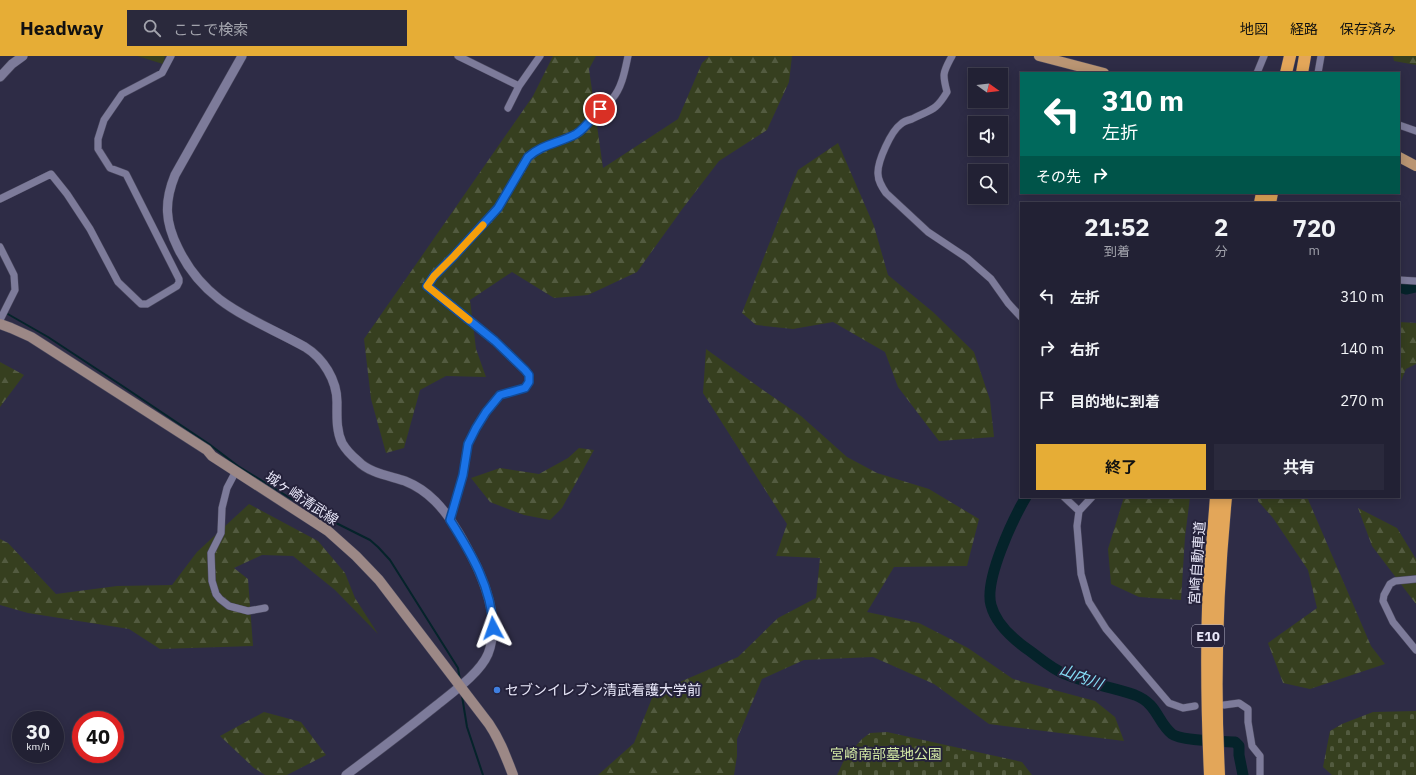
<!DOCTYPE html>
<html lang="ja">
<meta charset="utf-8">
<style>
:root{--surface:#222134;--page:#2a293c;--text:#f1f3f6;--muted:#a2a3ac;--line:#3f3e4f;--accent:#e6ad36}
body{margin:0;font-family:"IBM Plex Sans","Noto Sans JP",sans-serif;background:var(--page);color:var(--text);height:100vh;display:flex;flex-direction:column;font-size:15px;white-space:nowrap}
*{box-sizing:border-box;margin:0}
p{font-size:13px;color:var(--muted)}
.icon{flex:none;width:22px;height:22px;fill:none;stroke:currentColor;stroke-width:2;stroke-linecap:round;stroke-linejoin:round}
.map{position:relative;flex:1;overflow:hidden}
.drawer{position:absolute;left:1020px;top:146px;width:380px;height:296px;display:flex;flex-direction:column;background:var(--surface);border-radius:0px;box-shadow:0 2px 10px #0003,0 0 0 1px var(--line)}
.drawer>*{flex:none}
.guide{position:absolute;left:1020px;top:16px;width:380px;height:122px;border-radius:0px;box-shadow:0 2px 10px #0003,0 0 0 1px var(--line);background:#00695c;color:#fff;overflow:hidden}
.needle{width:26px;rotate:104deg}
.tools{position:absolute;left:968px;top:12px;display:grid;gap:8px}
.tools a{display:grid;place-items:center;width:40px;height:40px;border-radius:0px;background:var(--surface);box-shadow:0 2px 10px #0003,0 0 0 1px var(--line);font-size:20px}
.speed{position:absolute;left:12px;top:655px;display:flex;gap:8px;font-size:20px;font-weight:700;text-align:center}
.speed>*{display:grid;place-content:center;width:52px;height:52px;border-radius:50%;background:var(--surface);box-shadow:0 2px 10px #0003,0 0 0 1px var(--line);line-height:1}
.speed small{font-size:10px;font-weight:400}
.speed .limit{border:6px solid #d22;background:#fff;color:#111}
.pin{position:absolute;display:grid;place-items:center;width:34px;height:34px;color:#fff;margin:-17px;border:2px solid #fff;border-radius:50%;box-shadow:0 1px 4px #0007}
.me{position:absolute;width:44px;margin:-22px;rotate:356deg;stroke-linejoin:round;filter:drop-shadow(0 0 3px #0008)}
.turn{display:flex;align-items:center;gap:14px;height:84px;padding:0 16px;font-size:18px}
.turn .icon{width:52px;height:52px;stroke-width:2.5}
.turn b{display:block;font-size:28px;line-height:34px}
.then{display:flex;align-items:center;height:38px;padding:0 16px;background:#0003;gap:8px;font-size:15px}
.eta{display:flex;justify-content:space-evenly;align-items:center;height:68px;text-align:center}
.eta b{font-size:24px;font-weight:700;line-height:28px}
.cta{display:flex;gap:8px;margin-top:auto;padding:8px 16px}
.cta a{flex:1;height:46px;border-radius:0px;background:var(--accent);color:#111;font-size:16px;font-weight:700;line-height:46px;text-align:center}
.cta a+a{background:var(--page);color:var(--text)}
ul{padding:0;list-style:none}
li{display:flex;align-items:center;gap:12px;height:52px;padding:0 16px}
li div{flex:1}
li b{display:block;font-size:15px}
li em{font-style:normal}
header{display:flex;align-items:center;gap:24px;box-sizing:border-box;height:56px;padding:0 20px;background:var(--accent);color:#111}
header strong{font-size:19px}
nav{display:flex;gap:22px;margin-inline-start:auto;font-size:14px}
.search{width:280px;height:36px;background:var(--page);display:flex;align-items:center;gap:10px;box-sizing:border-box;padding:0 14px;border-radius:0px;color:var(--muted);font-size:15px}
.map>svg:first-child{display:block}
</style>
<header>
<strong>Headway</strong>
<div class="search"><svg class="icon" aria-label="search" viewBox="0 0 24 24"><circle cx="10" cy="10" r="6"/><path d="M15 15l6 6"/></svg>ここで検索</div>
<nav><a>地図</a><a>経路</a><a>保存済み</a></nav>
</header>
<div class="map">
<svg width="1416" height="719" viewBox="0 0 1416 719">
<defs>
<pattern id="forest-firs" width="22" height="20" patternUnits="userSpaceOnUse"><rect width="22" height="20" fill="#363f1f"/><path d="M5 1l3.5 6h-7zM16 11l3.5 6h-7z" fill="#535b40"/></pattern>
<pattern id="cemetery-stones" width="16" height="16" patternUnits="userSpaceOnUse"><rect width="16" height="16" fill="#363f1f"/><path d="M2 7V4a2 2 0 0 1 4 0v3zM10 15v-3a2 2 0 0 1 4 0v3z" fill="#535b40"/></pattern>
</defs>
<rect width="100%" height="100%" fill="#2e2c46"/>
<path fill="#363f1f" d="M137,0H165L163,8Z"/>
<path fill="url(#forest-firs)" d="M553,0H596L589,13L603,112L678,63L702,7L709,0H792L789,26L767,74L719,105L683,152L637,216L588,239L554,242L512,216L470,244L476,293L486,321L446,320L420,334L404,392L386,397L371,343L364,283L533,40Z
M1393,0H1416V9L1394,5Z
M838,87L874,170L888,219L933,256L974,296L990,344L994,381L939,385L898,331L885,296L833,266L793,273L756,269L742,257L798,114Z
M1399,266L1416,267V308L1406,313L1399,330Z
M706,293L763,334L801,360L847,401L877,417L929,433L979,463L967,510L894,511L867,556L919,567L968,592L1013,623L1095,645L1115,661L1124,685L989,668L934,628L873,601L804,604L762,623L737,683V700L734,719H598L634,687L654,637L738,601L778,562L816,542L820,502L776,500L787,468L703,337Z
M0,306L24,319L0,351Z
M579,392L594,394L562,452L550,464L524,459L490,446L471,422L500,412L539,418L568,402Z
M1124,441H1190L1185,481L1181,544L1139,541L1111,528L1108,493Z
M1258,441H1307L1371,590L1385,608L1310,633L1283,627L1268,587L1317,552L1308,514L1273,462L1258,445Z
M249,448L318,485L345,517L355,542L378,578L335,534L293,500L262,499L234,512L248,523L253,590L160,593L129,573L28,557L0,549V483L8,487L56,538L117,530L172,529L197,496Z
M1358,452L1397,472L1416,503V548L1372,490Z
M264,656L301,666L326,699L287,719H265L254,712L220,680Z"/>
<path fill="url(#cemetery-stones)" d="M1416,655V719H1332L1323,711L1330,675L1342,668L1373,656Z
M887,676L1022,706L1032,719H837L845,702L862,683L870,677Z"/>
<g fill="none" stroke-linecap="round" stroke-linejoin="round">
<path stroke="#05232a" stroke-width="2" d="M6,257L48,281L124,331L209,388L238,410L308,453L370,484L378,491L390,504L458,612L460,624
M462,640L467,671L483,719"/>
<path stroke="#05232a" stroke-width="11" d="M1399,231L1406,233L1416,231
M1026,441C1013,463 984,524 991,549C996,569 1014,584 1030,595C1041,603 1052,613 1065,618C1088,628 1112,631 1135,639C1158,648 1157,666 1172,678C1181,685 1222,685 1235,686L1239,690V699L1243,719"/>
<defs>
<path id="minor" d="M458,0L519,30
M952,0C943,17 942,17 947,36C935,56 931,53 912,63C908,64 903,66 901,68C891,75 877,106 878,118C878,125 882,131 886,137L928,176L967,202L991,223L1008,247L1021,261
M1257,17L1264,0
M1318,17L1321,0
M508,52L519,30L540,0
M1399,69L1416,75
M0,143L51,118L67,138L90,173L118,226L141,248H147L177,230L179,226V223L126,118L110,112L98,93V83L104,64L122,38L162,17L171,0
M0,191L14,219L15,234L0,264
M1399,224L1416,225
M236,415L227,432L222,452L221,477L211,497L212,525L216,538L220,543L229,550L248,555L265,552
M1064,441L1079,455
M1092,441L1079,455L1077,470L1081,518L1089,546L1106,573L1169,647L1183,652L1195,650
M450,464L463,419L468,388L476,372L486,356L500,339L525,332L529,325V319L495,285L427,230L433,220L454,200L498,152L528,101C542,88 559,87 575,78C584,74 589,65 596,57C601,52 607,48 612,43C622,32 625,14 628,0
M1416,523L1395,525L1390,528L1384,539L1383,545L1393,566L1416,594
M1224,649L1239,647L1248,653V666L1252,690L1260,700V719"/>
<path id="tertiary" d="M242,0L175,119C164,146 165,166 178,192C206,250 253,262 305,291C323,302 337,324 337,346C337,360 336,374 342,387C346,394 352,400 358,405C369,417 390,420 405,425C415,429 427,437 435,445C453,463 466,489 477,511C489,538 499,569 488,598C480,617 453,636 437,649C407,673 377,696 346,719
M0,21L12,8L23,0"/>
<path id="secondary" d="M0,268L11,272L31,281L207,394L212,400L328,475L356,500L379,524L489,668C500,684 506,701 513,719"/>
<path id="primary" d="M1039,0L1104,17
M1399,101L1416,110"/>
<path id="motorway" d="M1286,17L1290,0
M1302,17L1305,0
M1260,147L1262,137
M1270,147L1272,137
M1210,719C1207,655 1206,590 1209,526C1211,498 1214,469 1216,441
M1219,719C1214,627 1217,533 1226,441"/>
</defs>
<use href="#minor" stroke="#49475d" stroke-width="8"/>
<use href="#tertiary" stroke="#49475d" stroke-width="10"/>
<use href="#secondary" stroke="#49475d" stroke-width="11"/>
<use href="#primary" stroke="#49475d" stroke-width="11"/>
<use href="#motorway" stroke="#49475d" stroke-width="13"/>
<use href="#minor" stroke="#7d7b9a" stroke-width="7"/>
<use href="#tertiary" stroke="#7d7b9a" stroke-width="9"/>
<use href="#secondary" stroke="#9c8886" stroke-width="10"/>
<use href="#primary" stroke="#ba9573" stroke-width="10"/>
<use href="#motorway" stroke="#e3a659" stroke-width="12"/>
</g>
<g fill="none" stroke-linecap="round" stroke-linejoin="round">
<defs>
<path id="route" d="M493,572C492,532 471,497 450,464L463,419L468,388L476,372L486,356L500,339L525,332L529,326V319L525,314L495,285L427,230L434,220L454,200L498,152L528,101C542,88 560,87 576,78C586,72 592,61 600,53"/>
</defs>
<use href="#route" stroke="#114b97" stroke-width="10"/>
<use href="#route" stroke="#1a73e8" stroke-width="7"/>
<path stroke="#f59e0b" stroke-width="7" d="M469,264L427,230L434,220L454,200L483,169"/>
</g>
<circle fill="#3f7fe0" stroke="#25223b" stroke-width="1.5" cx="497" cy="634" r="4"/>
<g text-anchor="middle" stroke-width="4" stroke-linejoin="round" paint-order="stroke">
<rect fill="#25223b" stroke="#aeacc0" stroke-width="1" x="1192" y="569" width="32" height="22" rx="3"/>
<g font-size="13" font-weight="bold" fill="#e8e7f9">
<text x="1208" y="585">E10</text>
</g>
<g font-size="14" fill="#e8e7f9" stroke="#25223b">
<text transform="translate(302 442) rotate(34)" y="5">城ヶ崎清武線</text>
<text transform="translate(1197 507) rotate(-86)" y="5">宮崎自動車道</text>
</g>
<g font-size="14" fill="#e8e7f9" stroke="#25223b" text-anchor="start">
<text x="505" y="639">セブンイレブン清武看護大学前</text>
</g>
<g font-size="14" fill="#d4eaa5" stroke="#25223b">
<text x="886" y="703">宮崎南部墓地公園</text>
</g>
<g font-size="15" font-style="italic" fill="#86e0f8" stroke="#25223b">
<text transform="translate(1081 621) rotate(21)" y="5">山内川</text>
</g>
</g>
</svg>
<div class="tools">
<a><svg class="needle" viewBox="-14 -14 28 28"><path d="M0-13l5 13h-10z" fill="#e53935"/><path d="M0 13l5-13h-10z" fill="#a2a3ac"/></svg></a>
<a><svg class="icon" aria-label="sound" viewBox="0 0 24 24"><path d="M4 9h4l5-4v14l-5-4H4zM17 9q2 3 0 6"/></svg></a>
<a><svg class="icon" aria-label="search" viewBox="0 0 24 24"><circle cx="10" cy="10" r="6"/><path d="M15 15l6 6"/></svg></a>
</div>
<div class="speed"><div>30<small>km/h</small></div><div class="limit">40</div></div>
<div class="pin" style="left:600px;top:53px;background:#d93025"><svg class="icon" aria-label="arrive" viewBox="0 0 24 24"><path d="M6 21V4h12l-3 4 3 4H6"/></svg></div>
<svg class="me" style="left:493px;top:572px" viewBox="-20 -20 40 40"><path d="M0-17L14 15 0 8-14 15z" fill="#1a73e8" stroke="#fff" stroke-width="4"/></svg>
<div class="guide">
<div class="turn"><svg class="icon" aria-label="left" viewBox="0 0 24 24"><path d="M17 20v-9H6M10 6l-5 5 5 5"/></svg><div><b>310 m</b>左折</div></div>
<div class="then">その先<svg class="icon" aria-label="right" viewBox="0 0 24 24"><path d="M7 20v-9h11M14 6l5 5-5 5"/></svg></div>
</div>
<section class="drawer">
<div class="eta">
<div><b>21:52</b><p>到着</p></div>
<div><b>2</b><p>分</p></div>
<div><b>720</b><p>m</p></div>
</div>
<ul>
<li><svg class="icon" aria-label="left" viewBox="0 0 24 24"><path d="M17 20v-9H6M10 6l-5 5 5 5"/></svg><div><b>左折</b></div><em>310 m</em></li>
<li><svg class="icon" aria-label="right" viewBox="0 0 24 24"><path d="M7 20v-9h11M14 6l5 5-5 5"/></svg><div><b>右折</b></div><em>140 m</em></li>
<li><svg class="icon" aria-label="arrive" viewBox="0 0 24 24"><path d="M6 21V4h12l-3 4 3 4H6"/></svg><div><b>目的地に到着</b></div><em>270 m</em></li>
</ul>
<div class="cta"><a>終了</a><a>共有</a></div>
</section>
</div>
